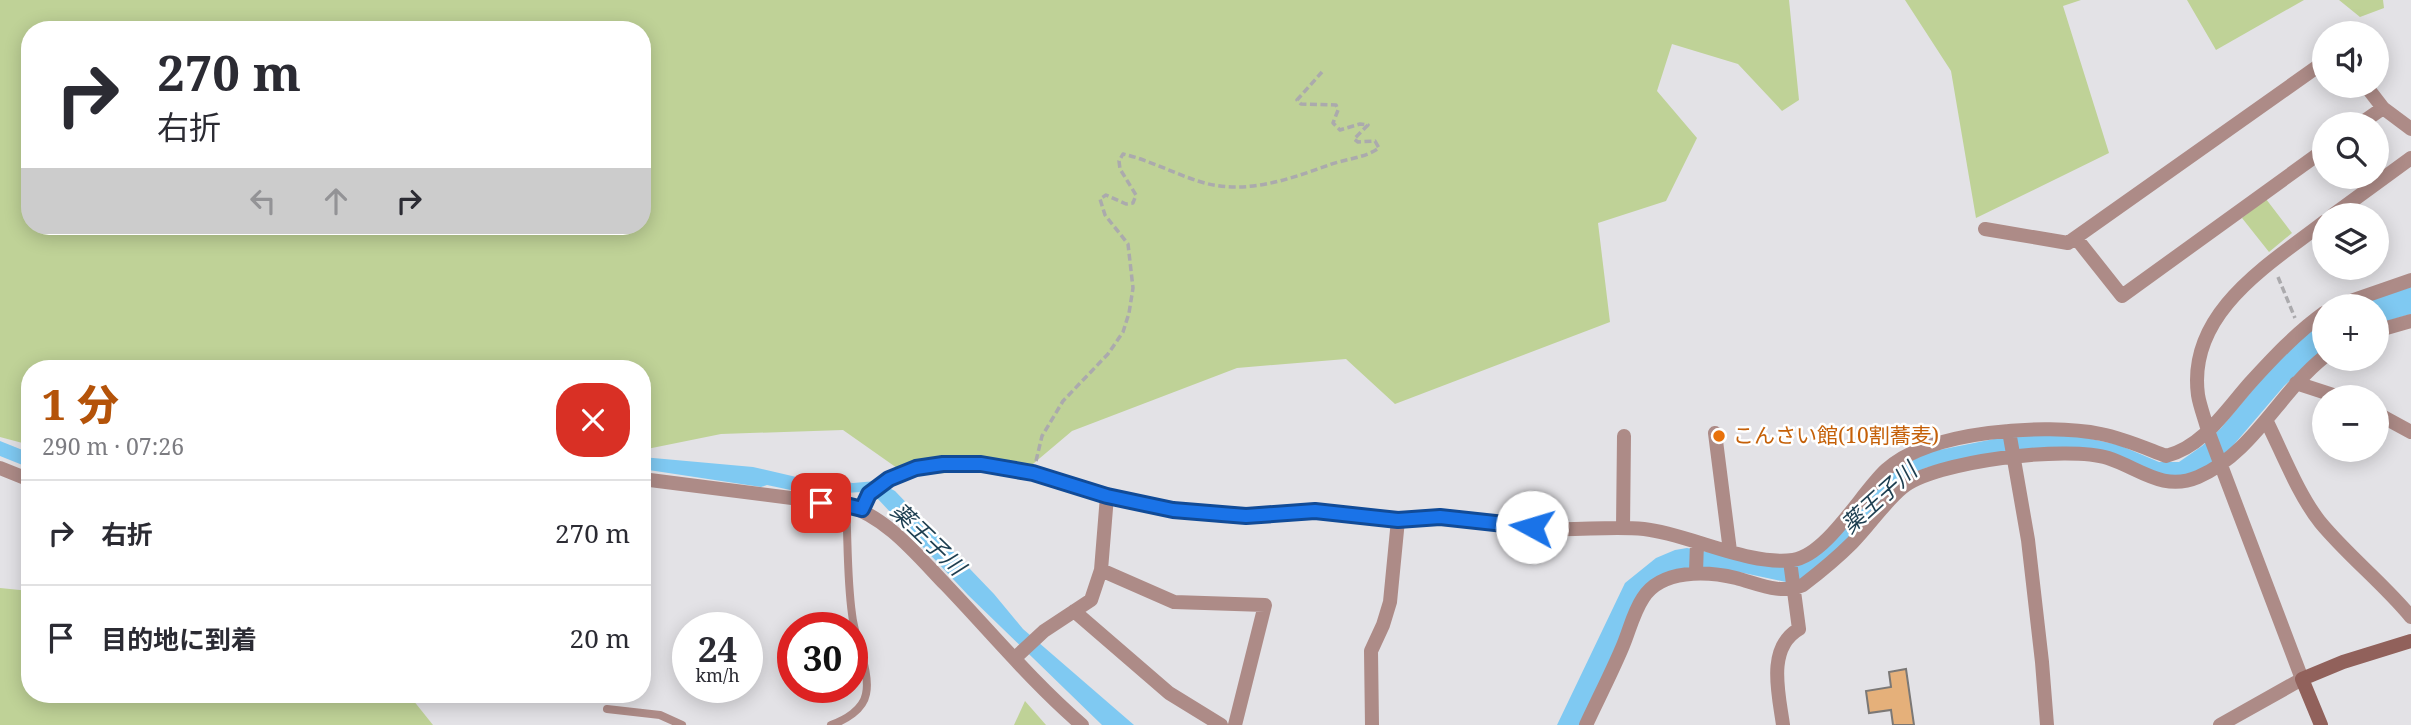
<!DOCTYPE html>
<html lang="ja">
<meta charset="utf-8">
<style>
:root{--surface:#fff;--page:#f2f2f3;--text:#2b2b33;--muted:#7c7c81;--line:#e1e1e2;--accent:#b45309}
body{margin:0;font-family:"Noto Serif","Noto Sans JP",serif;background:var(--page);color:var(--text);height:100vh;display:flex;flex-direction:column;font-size:26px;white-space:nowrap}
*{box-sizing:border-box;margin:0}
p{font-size:23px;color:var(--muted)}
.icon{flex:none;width:38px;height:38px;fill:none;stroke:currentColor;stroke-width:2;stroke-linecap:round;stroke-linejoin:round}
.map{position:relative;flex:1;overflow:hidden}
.side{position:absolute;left:21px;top:360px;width:630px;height:343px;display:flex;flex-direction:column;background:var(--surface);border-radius:28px;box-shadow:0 4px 18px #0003}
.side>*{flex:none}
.banner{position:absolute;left:21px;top:21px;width:630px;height:214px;border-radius:28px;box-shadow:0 4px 18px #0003;background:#fff;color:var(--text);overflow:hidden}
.fabs{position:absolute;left:2312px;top:21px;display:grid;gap:14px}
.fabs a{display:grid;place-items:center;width:77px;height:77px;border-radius:50%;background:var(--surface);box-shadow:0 4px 18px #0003;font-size:35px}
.speed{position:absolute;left:672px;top:612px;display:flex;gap:14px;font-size:35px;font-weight:700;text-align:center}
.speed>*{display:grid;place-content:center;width:91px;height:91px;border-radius:50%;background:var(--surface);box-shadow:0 4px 18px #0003;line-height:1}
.speed small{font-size:18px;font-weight:400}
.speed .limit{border:10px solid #d22;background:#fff;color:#111}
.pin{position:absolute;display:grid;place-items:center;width:60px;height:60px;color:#fff;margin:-30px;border-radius:14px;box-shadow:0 4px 10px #0006}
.me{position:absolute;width:77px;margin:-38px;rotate:276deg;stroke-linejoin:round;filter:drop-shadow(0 0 5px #0008)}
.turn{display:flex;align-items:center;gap:24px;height:147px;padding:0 21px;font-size:32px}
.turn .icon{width:91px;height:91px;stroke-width:2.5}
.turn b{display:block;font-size:49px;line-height:60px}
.lanes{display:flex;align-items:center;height:66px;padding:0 21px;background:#0003;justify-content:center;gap:35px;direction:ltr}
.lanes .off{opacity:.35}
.round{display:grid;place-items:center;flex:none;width:74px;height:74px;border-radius:28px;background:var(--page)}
.summary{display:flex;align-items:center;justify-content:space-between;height:119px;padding:0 21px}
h1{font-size:42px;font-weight:800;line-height:52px;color:var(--accent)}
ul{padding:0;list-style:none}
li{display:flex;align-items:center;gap:21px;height:105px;padding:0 21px;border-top:2px solid var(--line)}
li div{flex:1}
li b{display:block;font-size:26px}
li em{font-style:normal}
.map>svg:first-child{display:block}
</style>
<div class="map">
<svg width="2411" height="725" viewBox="0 0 2411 725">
<rect width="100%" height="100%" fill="#e3e2e6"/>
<path fill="#bfd297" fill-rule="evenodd" d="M0,0H1789L1799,100L1782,111L1738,64L1672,44L1657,91L1697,138L1666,201L1598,223L1610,322L1395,404L1346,359L1237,368L1072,431L1027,469L907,475L843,430L721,434L642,450V369H30V445L0,437ZM30,30H642V226H30Z
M1905,0H2081L2063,6L2109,153L1976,218L1951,71Z
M2187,0H2304L2216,50Z
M2339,0H2383L2384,8L2360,17Z
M2266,199L2292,233L2269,252L2242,218Z
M0,588L30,591V695H409L433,725H0Z
M1025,701L1046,725H1014Z"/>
<path fill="#7fc9f2" d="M2411,287V314L2377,324L2376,306H2353Z
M2324,321V349L2284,386L2231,448L2208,467L2173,480L2101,451L1961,460L1925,468L1905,479L1858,532L1799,581L1786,582L1739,572L1658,576L1581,725H1557L1625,583L1656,558L1675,550L1687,548L1784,567L1797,565L1890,472L1929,452L1999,438L2064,433L2119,445L2159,462H2179L2202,446L2221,428L2277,361L2307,332Z
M0,441L30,453V468L0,456Z
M642,457L753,467L805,479L853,483L876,481L895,491L994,594L1023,629L1134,725H1102L968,595L877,498L861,492L814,495L767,485L761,487L642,469Z"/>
<path fill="#e5b07a" stroke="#7b7876" stroke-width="2" d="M1906,669L1914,725H1893L1891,710L1869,713L1866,691L1891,687L1889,672Z"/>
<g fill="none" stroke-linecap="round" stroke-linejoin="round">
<path stroke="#abaaad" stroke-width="3.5" stroke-dasharray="7 3.5" stroke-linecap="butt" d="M2278,277L2295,318
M1036,461L1042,436L1063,401L1108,354L1123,332L1129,313L1133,288L1128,244L1105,215L1100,199L1106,195L1126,204L1133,203L1136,195L1120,169L1119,161L1123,154C1149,160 1173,173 1198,181C1243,196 1287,180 1329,165C1345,159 1365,158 1379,148L1375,141L1358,142L1354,139L1368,125L1360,124L1340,130L1333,123L1338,110L1336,105L1301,104L1297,100L1322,72"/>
<path stroke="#ad8b87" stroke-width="8" d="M607,709L660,715L682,725
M831,725C845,720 863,710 866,694C871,672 854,637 852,614C847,578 848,541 846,505"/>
<path stroke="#ad8b87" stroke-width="14" d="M2366,86L2383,108L2411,129
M2360,124L2383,108
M2333,215L2411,158
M1985,229L2068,243L2324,62
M2076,238L2122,296L2324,150
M2336,306L2411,280
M2376,331L2411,321
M2296,383L2339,397
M2376,413L2411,432
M2266,420C2282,452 2298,494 2320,522C2348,556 2383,583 2411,617
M2009,431L2028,540L2042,662L2047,725
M1715,433L1730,551
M0,468L30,480
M642,479L846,505C887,517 917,555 946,585C991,632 1033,683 1082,725
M861,510C870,491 883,482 902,474C992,438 1084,499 1172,510C1197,513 1224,517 1249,516C1272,515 1295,510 1318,511C1343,513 1369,518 1394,520C1410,521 1426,517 1443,517C1480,519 1516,527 1553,529C1583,530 1613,526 1644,529C1689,534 1748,566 1793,560C1827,555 1862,492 1886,470C1929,430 2046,423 2101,434C2123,438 2145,448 2166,456C2203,447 2226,410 2250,383C2273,358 2296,333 2324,313
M1623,528L1624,436
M1101,570L1174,602L1265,605L1235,725
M1696,572L1697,542
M1074,611L1169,693L1221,725
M1015,658L1044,631L1091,600L1101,570L1107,496
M1372,725L1371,651L1383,625L1390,602L1398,520
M1586,725C1598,699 1611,674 1622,648C1629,632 1633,613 1643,598C1661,569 1707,571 1736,578C1759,584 1780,595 1803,585C1820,572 1837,558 1852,543C1869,526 1883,504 1902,488C1933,461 2069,445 2108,458C2139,468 2163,492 2198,477C2253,453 2279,393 2324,357
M1783,725C1779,695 1766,648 1799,629L1790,561
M2220,725L2302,679L2208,431C2205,419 2200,407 2198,395C2187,313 2268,265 2324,222"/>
<path stroke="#91615b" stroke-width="14" d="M2321,725L2302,679L2343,662L2411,641"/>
</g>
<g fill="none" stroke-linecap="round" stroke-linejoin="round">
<defs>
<path id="route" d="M821,503L846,505L862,509L869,494L889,479L916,468L943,464H981L1033,473L1107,496L1173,510L1246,516L1315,511L1398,520L1440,517L1532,527"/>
</defs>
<use href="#route" stroke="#114b97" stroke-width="18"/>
<use href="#route" stroke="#1a73e8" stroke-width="12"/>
</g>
<circle fill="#e8710a" stroke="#fff" stroke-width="2.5" cx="1719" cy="436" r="7"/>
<g text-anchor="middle" stroke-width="5" stroke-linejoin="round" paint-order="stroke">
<g font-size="21" fill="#c56008" stroke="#fff" text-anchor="start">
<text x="1733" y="443">こんさい館(10割蕎麦)</text>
</g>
<g font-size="23" font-style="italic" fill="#1d3e50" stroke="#fff">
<text transform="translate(1879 498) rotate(-42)" y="8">薬王子川</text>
<text transform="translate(928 539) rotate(44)" y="8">薬王子川</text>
</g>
</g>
</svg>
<div class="fabs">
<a><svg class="icon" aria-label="sound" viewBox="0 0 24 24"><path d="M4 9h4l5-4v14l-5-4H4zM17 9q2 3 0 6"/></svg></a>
<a><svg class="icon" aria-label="search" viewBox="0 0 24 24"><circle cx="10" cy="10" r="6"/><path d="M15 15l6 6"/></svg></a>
<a><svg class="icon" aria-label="layers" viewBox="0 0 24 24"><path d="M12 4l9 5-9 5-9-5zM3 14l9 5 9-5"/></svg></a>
<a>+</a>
<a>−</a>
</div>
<div class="speed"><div>24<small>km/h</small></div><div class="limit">30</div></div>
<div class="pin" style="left:821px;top:503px;background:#d93025"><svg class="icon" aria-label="arrive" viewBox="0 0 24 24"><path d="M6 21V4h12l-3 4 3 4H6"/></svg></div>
<svg class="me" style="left:1532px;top:527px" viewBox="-20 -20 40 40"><circle r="19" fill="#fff"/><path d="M0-13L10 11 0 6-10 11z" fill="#1a73e8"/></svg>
<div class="banner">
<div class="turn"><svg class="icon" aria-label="right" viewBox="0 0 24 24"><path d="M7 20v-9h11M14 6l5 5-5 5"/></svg><div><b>270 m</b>右折</div></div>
<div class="lanes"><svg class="icon off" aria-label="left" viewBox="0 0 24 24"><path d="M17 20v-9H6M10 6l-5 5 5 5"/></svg><svg class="icon off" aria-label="ahead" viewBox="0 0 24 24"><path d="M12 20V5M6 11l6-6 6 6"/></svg><svg class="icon" aria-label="right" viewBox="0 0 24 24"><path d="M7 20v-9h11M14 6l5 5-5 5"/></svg></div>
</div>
<section class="side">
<div class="summary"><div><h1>1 分</h1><p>290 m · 07:26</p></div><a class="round" style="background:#d93025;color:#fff"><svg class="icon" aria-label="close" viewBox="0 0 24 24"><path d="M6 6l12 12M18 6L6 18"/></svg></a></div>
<ul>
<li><svg class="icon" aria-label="right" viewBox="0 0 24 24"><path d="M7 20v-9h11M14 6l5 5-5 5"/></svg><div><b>右折</b></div><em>270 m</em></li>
<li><svg class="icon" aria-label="arrive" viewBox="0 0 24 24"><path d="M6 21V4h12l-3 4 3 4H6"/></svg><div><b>目的地に到着</b></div><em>20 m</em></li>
</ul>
</section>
</div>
